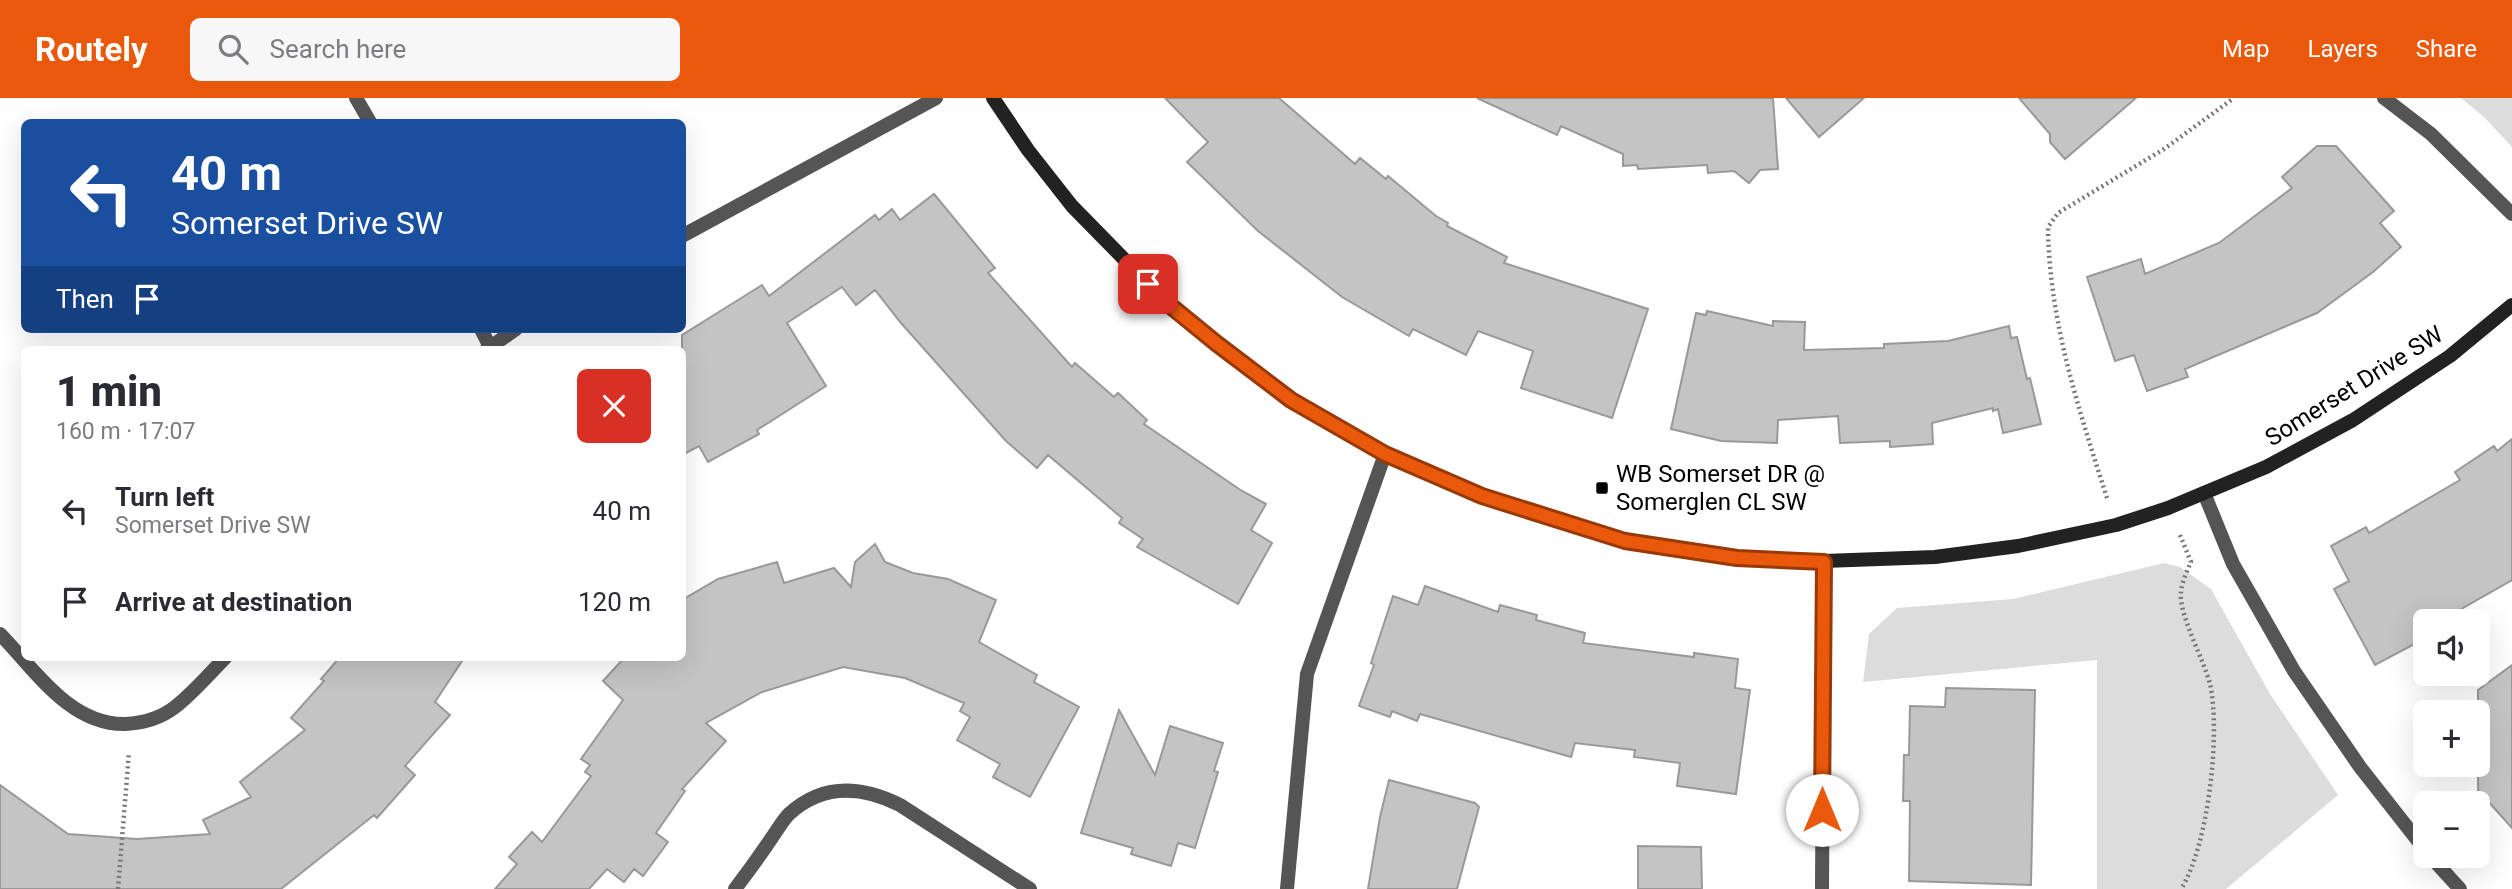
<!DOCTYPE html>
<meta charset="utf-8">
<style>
:root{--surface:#fff;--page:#f7f7f7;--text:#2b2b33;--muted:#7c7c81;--accent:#ea580c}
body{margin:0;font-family:Roboto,sans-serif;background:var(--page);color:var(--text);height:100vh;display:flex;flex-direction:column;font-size:26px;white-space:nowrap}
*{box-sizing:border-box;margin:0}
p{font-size:23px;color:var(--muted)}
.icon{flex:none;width:38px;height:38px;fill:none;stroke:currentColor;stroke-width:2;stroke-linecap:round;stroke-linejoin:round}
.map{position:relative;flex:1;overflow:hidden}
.panel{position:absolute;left:21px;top:248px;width:665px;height:315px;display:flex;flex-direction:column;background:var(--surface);border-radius:10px;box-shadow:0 7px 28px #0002}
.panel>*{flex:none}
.guide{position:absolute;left:21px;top:21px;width:665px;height:214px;border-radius:10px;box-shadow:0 7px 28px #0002;background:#1a4fa0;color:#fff;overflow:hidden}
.controls{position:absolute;left:2413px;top:511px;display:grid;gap:14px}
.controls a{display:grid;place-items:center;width:77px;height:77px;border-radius:10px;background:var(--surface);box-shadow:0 7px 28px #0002;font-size:35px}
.pin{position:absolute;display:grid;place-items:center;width:60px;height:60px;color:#fff;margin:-30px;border-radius:14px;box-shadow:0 4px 10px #0006}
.me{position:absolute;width:77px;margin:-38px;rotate:0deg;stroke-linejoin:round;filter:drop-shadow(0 0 5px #0008)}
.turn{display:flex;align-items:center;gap:24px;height:147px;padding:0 35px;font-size:32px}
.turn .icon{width:91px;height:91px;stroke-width:2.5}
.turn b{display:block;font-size:49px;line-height:60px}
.then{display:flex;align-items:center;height:66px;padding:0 35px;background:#0003;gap:14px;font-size:26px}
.round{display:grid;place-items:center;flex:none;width:74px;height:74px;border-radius:10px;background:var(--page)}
.summary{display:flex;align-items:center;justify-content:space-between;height:119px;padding:0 35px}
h1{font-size:42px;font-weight:800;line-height:52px}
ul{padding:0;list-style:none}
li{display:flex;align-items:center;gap:21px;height:91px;padding:0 35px}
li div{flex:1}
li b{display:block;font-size:26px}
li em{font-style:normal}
header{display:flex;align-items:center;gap:42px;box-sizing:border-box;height:98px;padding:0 35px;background:var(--accent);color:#fff}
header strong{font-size:33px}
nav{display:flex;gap:38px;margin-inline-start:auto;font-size:24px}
.search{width:490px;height:63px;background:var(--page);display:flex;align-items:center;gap:18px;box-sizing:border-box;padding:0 24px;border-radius:10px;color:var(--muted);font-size:26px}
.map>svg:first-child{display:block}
</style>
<header>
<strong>Routely</strong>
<div class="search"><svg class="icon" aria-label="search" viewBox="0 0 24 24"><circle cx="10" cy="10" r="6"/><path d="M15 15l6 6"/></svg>Search here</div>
<nav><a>Map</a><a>Layers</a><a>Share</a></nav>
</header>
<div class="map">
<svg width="2512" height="791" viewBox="0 0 2512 791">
<rect width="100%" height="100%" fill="#fff"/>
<path fill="#dcdcdc" d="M2461,0H2512V49L2485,20Z
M2164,465L2180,469L2211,491L2270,596L2338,697L2226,791H2097V562L1863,584L1869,536L1897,510L2013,501Z"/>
<path fill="#c4c4c4" stroke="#999" stroke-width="2" d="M1165,0H1279L1355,66L1360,60L1386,81L1388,78L1436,118L1448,125L1447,128L1507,159L1504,165L1648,211L1612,320L1521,290L1533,253L1478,233L1466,257L1413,231L1409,238L1342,199L1258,133L1187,64L1208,44Z
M1477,0H1773L1778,71L1760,72L1749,85L1734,73L1708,75L1707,67L1638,71L1637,67L1623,68V56L1561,28L1557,37Z
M1786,0H1864L1819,39Z
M2019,0H2136L2065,61L2050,44V36Z
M2317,48H2336L2394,113L2380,125L2401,149L2373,174L2317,215L2185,271L2188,279L2147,293L2134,257L2115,263L2087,179L2141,161L2145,176L2219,145L2292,90L2282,79Z
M934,96L995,170L988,175L1072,269L1075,265L1114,299L1118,295L1147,322L1144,326L1242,393L1266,406L1251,432L1272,445L1238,506L1137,449L1143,441L1119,425L1122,420L1048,357L1037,370L1006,343L901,225L875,192L856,207L842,189L787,225L826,288L757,332L759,336L708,364L699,348L682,357V237L762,187L769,198L875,117L879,122L892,111L900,122Z
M1707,213L1773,228V223L1805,224L1804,252L1884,250V246L1948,243L2009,228L2011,240L2017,239L2027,281L2030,280L2041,326L2003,335L1998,311L1993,313V310L1932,325L1933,346L1890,349V343L1840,345L1838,318L1778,322L1777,345L1721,343L1671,331L1696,215L1706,217Z
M2512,341V482L2440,523H2426V540L2375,567L2334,491L2349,483L2331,448L2366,429L2369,435L2460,382L2455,374L2494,348L2497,353Z
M875,446L885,464L913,475L948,481L996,502L979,544L1037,577L1034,584L1079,609L1030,699L993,679L1000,666L957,642L970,619L960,613L964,605L905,580L843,569L762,594L706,625L726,643L682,691L685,693L656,735L668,744L643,778L634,771L624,784L607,771L589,791H495L517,766L509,759L532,734L542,744L591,678L585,674L590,667L581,661L623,602L603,583L624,560H682V502L718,481L777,464L784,485L834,470L851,489L855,464Z
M1425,488L1498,514L1500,507L1537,517L1536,522L1585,535L1583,545L1694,559V555L1738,561L1735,590L1750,592L1736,696L1677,688L1680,665L1634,659L1635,652L1575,645L1571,659L1420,616L1417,623L1392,613L1390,619L1359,608L1374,567L1371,565L1393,498L1418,507Z
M339,560H464L435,604L450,617L405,668L415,677L377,720L374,717L281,791H0V687L68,736L137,741L210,736L203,722L251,699L240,684L305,632L291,620L324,583L321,581Z
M2512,567V730L2478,692V592Z
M1946,590L2035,592L2031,787L1909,783L1910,703H1903L1904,657H1909L1910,608L1945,609Z
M1119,612L1155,677L1170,628L1223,645L1214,673L1218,674L1195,750L1178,745L1171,768L1131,756L1133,750L1081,735Z
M1389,682L1475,705L1479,709L1457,791H1368L1380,719Z
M1638,748L1701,749L1702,791H1638Z"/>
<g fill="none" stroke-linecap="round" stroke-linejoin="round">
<path stroke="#777" stroke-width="4.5" stroke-dasharray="2 3.5" stroke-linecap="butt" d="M2107,400C2079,312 2049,223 2048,129L2058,115L2164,51L2234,0
M2180,437L2191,464C2187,473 2182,484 2181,494C2178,515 2204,562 2210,586C2221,636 2208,749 2181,791
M118,791L129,654"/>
<path stroke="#555" stroke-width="14" d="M356,0L370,24
M2384,0L2431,36L2512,116
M682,138L936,0
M481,231L490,249
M486,252L516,231
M2204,395L2233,466L2294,573L2360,669L2426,753
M0,536C35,572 70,627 125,626C144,625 161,620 175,609C193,595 209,576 225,560
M2430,758L2460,791
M735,791C748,774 761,756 773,738C778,731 783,722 789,716C823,685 862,688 900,707L1030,791
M1287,791L1307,576L1385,356
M1822,791L1824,463"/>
<path stroke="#222" stroke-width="14" d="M993,0L1028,52L1072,108L1167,205L1291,302L1385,356L1482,398L1625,443L1737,460L1824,463L1935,459L2018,448L2116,427L2168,410L2266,369L2353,322L2450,258L2512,207"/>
</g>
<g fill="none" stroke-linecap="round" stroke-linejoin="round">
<defs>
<path id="route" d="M1148,186L1167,205L1216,245L1291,302L1385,356L1482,398L1625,443L1737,460L1824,464L1822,712"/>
</defs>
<use href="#route" stroke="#983908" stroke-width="18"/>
<use href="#route" stroke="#ea580c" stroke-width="12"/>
</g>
<rect fill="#000" stroke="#fff" stroke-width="2.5" x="1595" y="383" width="14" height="14" rx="3.5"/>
<g text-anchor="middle" stroke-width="5" stroke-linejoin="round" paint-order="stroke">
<g font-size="24" fill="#000" stroke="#fff">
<text transform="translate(2354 288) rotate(-32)" y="8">Somerset Drive SW</text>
</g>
<g font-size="24" fill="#000" stroke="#fff" text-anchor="start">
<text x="1616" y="384">WB Somerset DR @<tspan x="1616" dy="28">Somerglen CL SW</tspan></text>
</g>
</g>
</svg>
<div class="controls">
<a><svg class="icon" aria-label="sound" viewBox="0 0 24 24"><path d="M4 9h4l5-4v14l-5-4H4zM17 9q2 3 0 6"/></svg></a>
<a>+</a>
<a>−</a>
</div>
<div class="pin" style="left:1148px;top:186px;background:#d93025"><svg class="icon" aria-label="arrive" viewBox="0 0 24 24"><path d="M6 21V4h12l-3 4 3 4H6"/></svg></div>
<svg class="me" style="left:1822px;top:712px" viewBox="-20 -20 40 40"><circle r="19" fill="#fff"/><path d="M0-13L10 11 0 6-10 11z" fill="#ea580c"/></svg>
<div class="guide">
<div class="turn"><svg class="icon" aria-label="left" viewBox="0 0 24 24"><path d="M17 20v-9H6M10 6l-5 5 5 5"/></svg><div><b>40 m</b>Somerset Drive SW</div></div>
<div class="then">Then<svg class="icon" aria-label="arrive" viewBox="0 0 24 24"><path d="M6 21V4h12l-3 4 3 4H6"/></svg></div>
</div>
<section class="panel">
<div class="summary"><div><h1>1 min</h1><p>160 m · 17:07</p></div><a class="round" style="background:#d93025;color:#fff"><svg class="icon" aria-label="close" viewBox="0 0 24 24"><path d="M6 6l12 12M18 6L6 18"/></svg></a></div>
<ul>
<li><svg class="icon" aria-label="left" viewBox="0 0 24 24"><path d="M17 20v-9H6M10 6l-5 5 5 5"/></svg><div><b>Turn left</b><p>Somerset Drive SW</p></div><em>40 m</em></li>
<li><svg class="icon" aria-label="arrive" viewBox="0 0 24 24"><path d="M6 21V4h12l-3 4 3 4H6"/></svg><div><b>Arrive at destination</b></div><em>120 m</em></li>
</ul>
</section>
</div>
